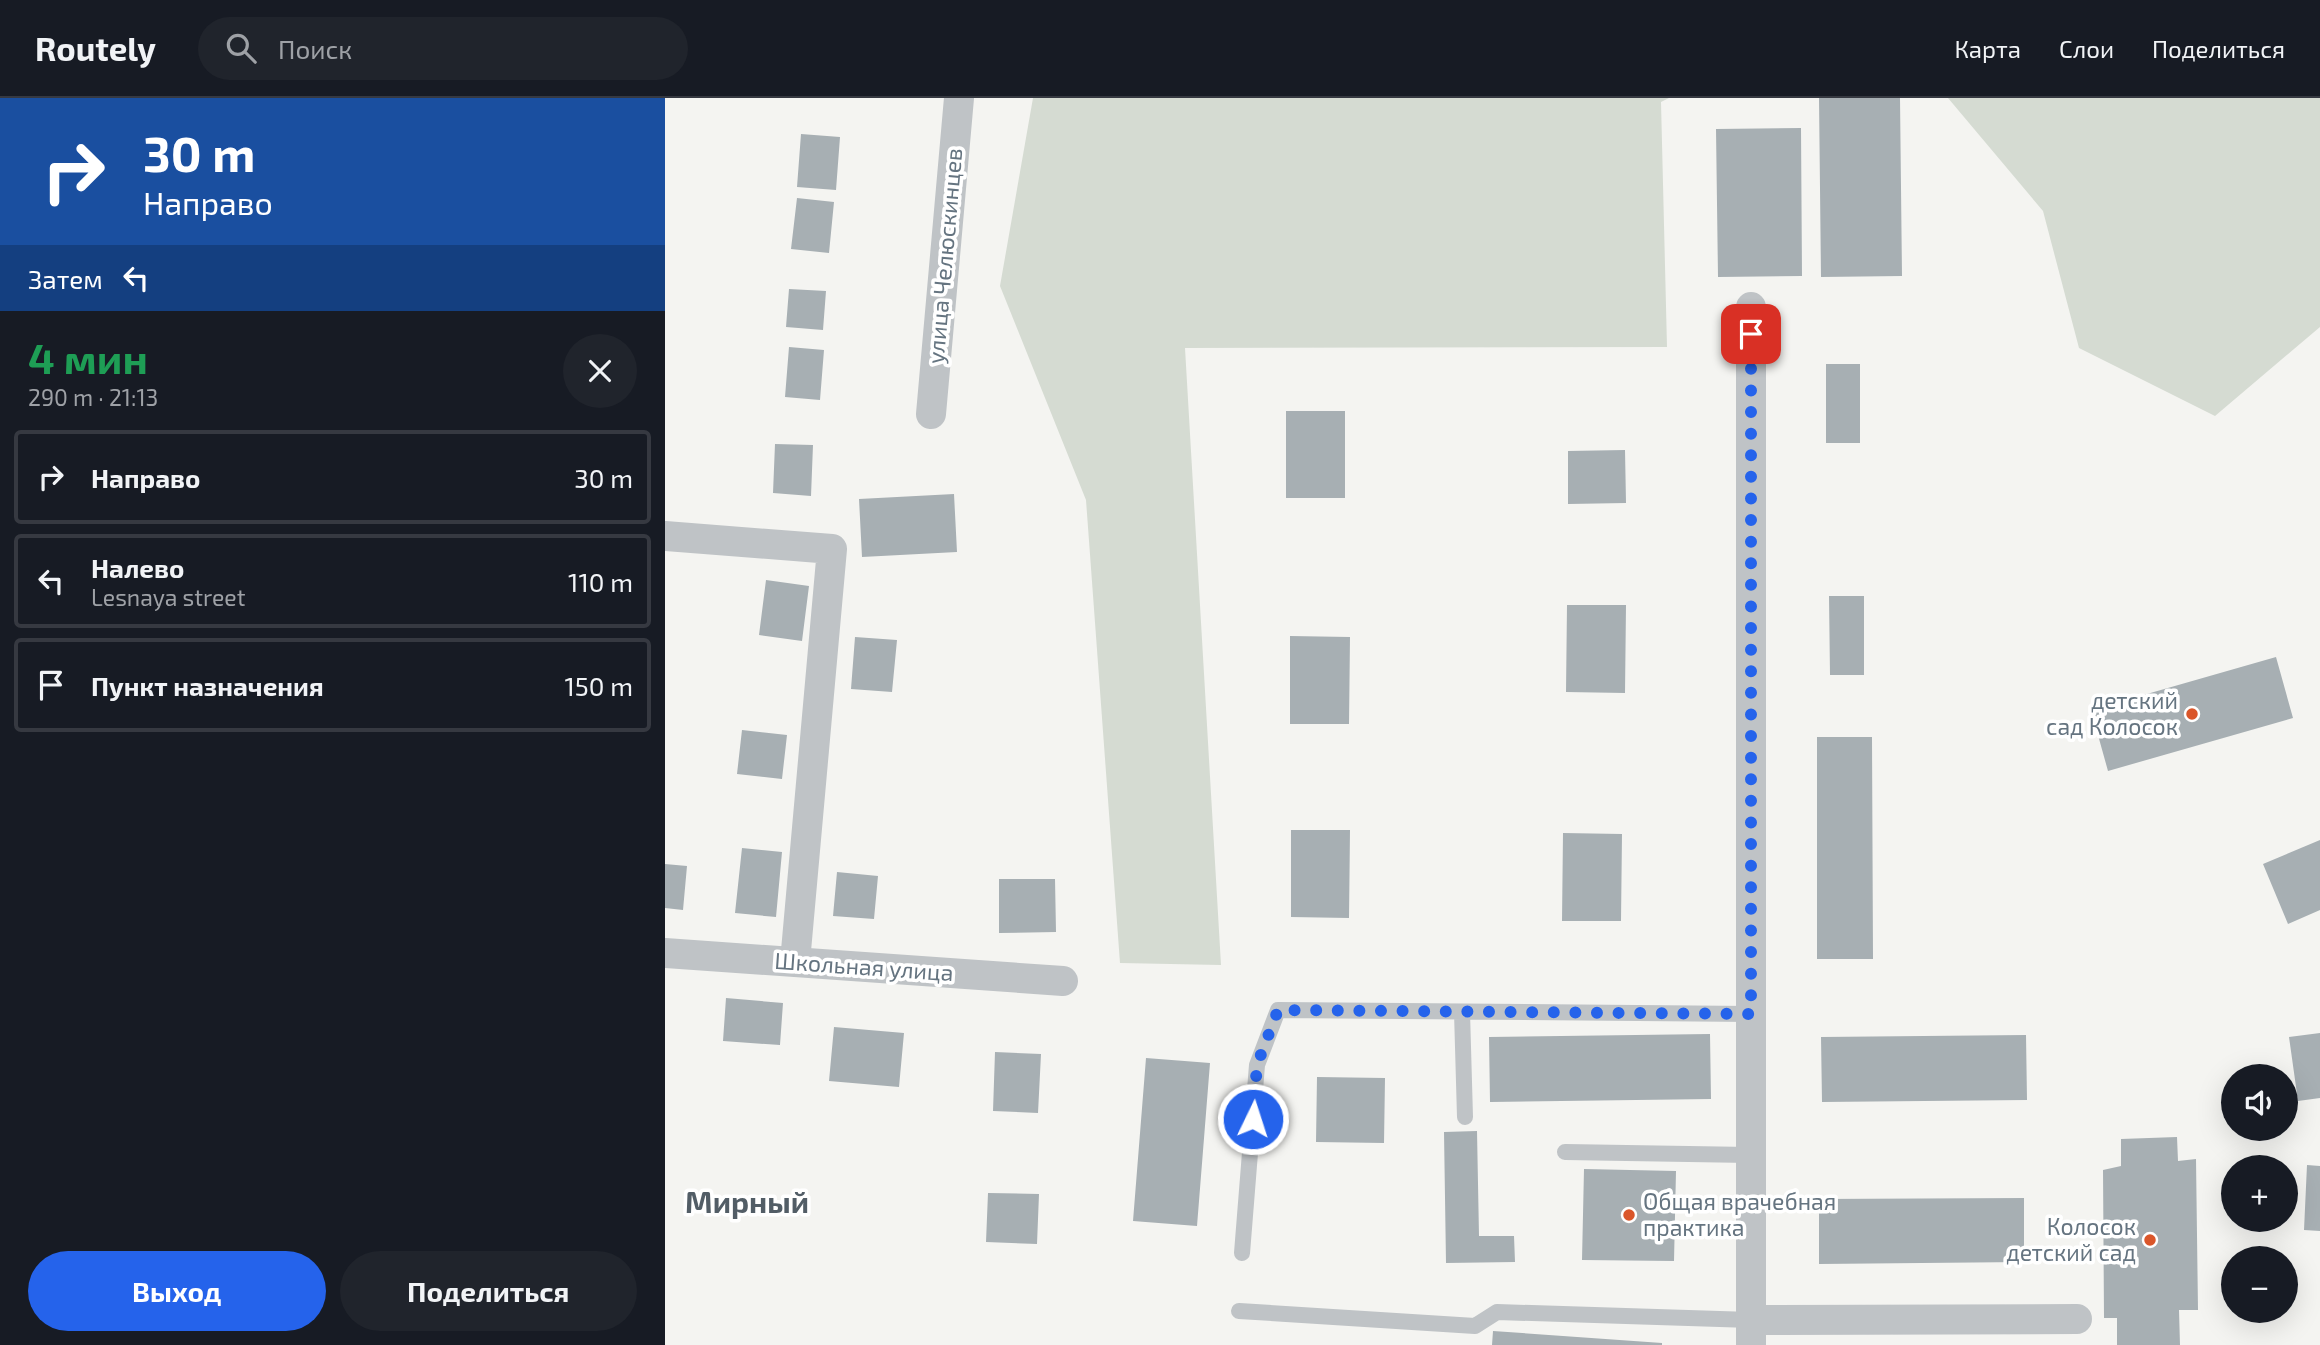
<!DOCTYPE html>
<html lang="ru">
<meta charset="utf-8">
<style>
:root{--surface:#171b24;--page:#20242c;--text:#f1f3f6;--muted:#9ea1a6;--line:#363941;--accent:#2563eb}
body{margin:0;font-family:"Exo 2",sans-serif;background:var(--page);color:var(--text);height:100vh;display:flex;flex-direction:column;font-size:26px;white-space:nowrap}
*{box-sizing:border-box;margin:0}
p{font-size:23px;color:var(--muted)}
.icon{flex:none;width:38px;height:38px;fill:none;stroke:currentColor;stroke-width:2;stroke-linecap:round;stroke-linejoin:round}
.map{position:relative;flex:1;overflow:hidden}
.side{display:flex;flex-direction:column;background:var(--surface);width:665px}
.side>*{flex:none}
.banner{background:#1a4fa0;color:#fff;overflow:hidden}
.buttons{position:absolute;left:1556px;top:966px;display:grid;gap:14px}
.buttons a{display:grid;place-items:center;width:77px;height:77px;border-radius:50%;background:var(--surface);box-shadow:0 7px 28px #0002;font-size:35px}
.pin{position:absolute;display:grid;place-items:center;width:60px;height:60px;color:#fff;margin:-30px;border-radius:14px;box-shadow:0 4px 10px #0006}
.me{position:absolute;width:77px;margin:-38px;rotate:4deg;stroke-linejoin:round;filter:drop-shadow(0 0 5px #0008)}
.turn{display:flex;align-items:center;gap:24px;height:147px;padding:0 28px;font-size:32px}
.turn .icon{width:91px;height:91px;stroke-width:2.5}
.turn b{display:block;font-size:49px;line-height:60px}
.then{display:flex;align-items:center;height:66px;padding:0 28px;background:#0003;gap:14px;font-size:26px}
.round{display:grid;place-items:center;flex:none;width:74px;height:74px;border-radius:37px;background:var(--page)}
.headline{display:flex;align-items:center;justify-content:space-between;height:119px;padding:0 28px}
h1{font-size:42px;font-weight:700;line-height:52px;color:#1e9e55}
.cta{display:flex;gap:14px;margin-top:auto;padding:14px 28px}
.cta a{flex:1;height:80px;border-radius:42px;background:var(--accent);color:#fff;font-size:28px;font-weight:700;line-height:80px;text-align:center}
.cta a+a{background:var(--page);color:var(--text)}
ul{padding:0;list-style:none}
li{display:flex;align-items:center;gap:21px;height:94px;margin:0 14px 10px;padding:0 14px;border:4px solid var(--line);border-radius:7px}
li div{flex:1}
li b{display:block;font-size:26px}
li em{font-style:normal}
header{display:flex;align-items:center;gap:42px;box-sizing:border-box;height:98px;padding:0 35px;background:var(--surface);border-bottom:2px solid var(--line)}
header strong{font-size:33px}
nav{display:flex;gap:38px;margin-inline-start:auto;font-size:24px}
.search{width:490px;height:63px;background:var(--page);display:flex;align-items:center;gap:18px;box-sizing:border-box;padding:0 24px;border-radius:38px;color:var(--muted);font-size:26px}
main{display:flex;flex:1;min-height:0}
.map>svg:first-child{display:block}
</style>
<header>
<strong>Routely</strong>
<div class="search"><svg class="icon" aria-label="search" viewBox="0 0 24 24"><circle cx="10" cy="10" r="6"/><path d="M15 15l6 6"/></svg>Поиск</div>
<nav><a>Карта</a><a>Слои</a><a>Поделиться</a></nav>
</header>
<main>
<section class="side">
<div class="banner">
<div class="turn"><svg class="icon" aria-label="right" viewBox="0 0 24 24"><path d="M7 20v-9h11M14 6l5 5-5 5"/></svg><div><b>30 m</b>Направо</div></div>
<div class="then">Затем<svg class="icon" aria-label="left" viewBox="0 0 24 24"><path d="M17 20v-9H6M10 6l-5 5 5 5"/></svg></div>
</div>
<div class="headline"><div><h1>4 мин</h1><p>290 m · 21:13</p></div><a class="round"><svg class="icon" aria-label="close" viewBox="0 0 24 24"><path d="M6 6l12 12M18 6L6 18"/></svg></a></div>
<ul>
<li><svg class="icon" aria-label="right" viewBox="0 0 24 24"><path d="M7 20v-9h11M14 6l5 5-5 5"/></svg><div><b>Направо</b></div><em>30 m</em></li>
<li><svg class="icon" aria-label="left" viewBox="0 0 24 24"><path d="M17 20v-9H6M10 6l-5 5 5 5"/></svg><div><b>Налево</b><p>Lesnaya street</p></div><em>110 m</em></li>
<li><svg class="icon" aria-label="arrive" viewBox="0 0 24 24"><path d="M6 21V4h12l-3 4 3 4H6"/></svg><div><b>Пункт назначения</b></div><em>150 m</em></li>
</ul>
<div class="cta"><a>Выход</a><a>Поделиться</a></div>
</section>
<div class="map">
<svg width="1655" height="1247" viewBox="0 0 1655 1247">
<rect width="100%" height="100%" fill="#f4f4f1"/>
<path fill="#d5dbd2" d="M368,0H1004L996,4L1002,249L520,250L556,867L455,865L421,402L335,188Z
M1283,0H1655V229L1550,318L1414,250L1378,113Z"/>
<path fill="#a7afb3" d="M1154,0H1235L1237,178L1156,179Z
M1136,30L1137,178L1053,179L1051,31Z
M136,36L175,39L171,92L132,89Z
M132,100L169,104L164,155L126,151Z
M124,191L161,193L158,232L121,229Z
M124,249L159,252L155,302L120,299Z
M1161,266H1195V345H1161Z
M621,313H680V400H621Z
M110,346L148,347L146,398L108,395Z
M960,352L961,405L903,406V353Z
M289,396L292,454L197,459L194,401Z
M101,482L144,488L137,543L94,537Z
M1164,498H1199V577H1165Z
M902,507H961L960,595L901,594Z
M625,538L685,539L684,626H625Z
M190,539L232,542L227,594L186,591Z
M1611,559L1628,620L1443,673L1426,612Z
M77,632L122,637L117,681L72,676Z
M1152,639H1207L1208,861H1152Z
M626,732H685L684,820L626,819Z
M898,735L957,736L956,823H897Z
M1655,742V812L1623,826L1598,766Z
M77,750L117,754L111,819L70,815Z
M0,766L22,768L18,812L0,810Z
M172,774L213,778L209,821L168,818Z
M334,781H390L391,834L334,835Z
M61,900L118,905L115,947L58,943Z
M169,929L239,935L234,989L164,983Z
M1655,935V1000L1633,1003L1624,939Z
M1045,936L1046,1001L825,1004L824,939Z
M1361,937L1362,1002L1157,1004L1156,939Z
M330,954L376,956L373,1015L328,1013Z
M481,960L545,965L532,1128L468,1123Z
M652,979L720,980L719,1045L651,1044Z
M812,1033L814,1138H849L850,1164L781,1165L779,1034Z
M1512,1039L1513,1063L1531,1061L1533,1212H1514L1515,1247H1452V1220H1439L1438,1072L1456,1068V1041Z
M1642,1067L1655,1068V1133L1639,1132Z
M919,1071L1011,1073L1009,1163L917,1162Z
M323,1095L374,1096L372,1146L321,1144Z
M1359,1100V1164L1154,1166V1101Z
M828,1233L997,1245V1247H827Z"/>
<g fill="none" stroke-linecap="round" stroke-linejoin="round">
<path stroke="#bfc3c6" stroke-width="16" d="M797,914L800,1019
M900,1054L1085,1057
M577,1155L592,967L613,912L1086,916
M574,1213L810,1228L832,1214L1086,1222"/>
<path stroke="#bfc3c6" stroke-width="30" d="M266,316L294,0
M0,438L167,451L130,864
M0,855L398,883
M1086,1222L1412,1221
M1086,1247V209"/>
</g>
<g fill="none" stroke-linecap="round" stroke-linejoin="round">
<path stroke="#2563eb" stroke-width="12" stroke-dasharray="0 21.6" d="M588,1021L592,967L613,912L1086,916V236"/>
</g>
<g fill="#da562a" stroke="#fff" stroke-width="2.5">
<circle cx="1527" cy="616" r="7"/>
<circle cx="964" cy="1117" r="7"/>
<circle cx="1485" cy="1142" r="7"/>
</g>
<g text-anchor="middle" stroke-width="7" stroke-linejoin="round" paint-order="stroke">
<g font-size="23" fill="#657480" stroke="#fff">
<text transform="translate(280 158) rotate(-85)" y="8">улица Челюскинцев</text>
<text transform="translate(199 869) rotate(4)" y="8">Школьная улица</text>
</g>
<g font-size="23" fill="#657480" stroke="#fff" text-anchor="end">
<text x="1513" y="611">детский<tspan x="1513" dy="26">сад Колосок</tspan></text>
<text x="978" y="1112" text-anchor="start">Общая врачебная<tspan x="978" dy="26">практика</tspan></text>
<text x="1471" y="1137">Колосок<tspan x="1471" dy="26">детский сад</tspan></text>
</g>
<g font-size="30" font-weight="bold" fill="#525d66" stroke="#fff">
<text x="82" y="1115">Мирный</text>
</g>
</g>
</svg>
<div class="buttons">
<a><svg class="icon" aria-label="sound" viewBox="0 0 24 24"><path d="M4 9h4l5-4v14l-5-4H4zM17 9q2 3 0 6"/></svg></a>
<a>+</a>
<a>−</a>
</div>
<div class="pin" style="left:1086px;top:236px;background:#d93025"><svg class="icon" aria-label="arrive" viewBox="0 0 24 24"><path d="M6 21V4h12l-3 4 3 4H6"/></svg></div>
<svg class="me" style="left:588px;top:1021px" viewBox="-20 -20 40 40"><circle r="17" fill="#2563eb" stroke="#fff" stroke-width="3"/><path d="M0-11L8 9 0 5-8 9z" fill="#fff"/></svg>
</div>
</main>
